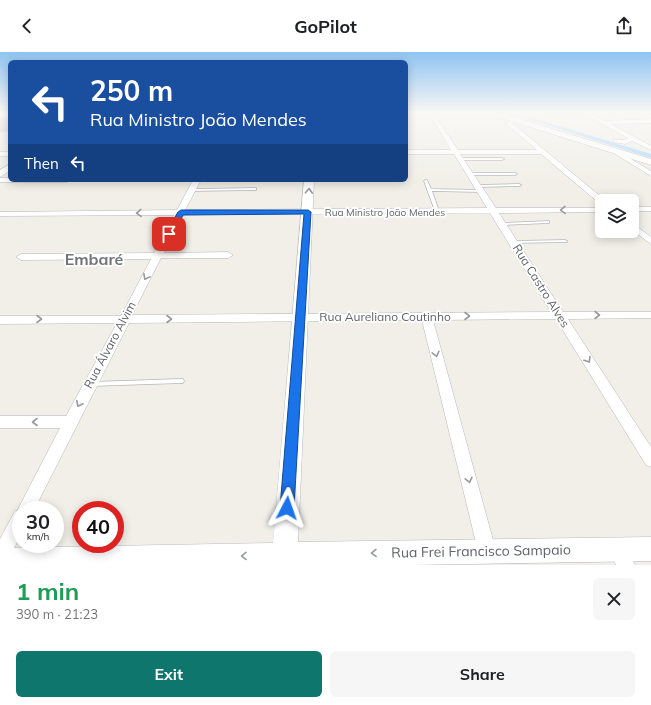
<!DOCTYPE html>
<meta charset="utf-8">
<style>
:root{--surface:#fff;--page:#f6f6f6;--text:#202124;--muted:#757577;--accent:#0f766e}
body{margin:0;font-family:Mulish,sans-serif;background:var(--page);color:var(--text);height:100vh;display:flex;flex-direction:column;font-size:15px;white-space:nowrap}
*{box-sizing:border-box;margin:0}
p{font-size:13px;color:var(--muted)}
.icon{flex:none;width:22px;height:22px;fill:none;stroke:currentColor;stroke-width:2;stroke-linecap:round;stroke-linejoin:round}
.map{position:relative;height:513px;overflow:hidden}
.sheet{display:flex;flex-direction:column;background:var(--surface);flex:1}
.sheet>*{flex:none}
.banner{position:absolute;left:8px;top:8px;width:400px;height:122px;border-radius:6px;box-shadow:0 2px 10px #0003;background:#1a4fa0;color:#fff;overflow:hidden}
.fabs{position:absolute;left:595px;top:142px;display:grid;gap:8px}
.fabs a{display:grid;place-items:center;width:44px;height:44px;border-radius:6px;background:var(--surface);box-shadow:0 2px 10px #0003;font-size:20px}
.speed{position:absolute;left:12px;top:449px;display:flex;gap:8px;font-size:20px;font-weight:700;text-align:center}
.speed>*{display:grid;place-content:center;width:52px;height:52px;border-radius:50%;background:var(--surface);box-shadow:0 2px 10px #0003;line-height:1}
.speed small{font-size:10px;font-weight:400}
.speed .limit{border:6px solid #d22;background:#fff;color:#111}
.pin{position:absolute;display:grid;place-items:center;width:34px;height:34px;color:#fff;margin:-17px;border-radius:8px;box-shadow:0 2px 6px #0006}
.me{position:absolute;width:44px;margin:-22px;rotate:4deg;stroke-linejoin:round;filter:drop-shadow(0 0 3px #0008)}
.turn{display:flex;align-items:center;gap:14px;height:84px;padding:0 16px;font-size:18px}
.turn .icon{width:52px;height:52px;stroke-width:2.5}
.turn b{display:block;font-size:28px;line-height:34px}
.then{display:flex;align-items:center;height:38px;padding:0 16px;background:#0003;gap:8px;font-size:15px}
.round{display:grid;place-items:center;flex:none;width:42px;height:42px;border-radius:6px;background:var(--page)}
.overview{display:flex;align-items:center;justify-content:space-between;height:68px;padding:0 16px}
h1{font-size:24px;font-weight:700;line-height:30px;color:#1e9e55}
.primary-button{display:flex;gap:8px;margin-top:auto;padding:8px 16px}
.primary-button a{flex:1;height:46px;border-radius:6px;background:var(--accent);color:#fff;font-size:16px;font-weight:700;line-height:46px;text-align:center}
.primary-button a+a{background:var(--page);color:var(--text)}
header{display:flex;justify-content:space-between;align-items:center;height:52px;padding:0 16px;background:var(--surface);font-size:18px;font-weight:700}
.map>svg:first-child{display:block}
</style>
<header><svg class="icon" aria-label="back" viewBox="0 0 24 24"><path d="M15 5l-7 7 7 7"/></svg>GoPilot<svg class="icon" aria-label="share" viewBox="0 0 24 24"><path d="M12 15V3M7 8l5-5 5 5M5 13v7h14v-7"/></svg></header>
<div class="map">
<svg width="651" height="513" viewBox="0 0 651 513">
<rect width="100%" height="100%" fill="#f1efe8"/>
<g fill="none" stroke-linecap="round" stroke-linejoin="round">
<path fill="#aadaff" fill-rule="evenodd" d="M509,61H516L651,102V106Z"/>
</g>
<path fill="#cccac5" stroke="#d6d1c6" d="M0,66H10V79L0,80Z"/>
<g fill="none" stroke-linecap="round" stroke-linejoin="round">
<defs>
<path id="lane" d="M460,106H502L504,107L502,108H461L459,107Z
M469,121H515L517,122L515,123H470L468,122Z
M425,128H427L431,137L481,138L483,139L481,140L432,139L439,159L437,160L435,159L424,129Z
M519,132L521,133L520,134L478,135L476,134L478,133Z
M255,136H256V138L192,139L190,138L192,137Z
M548,169H549V171L503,173L501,172L503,171Z
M565,188L567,189V190L514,191L512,190L514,189Z
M181,327H183L184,329L183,331H181L91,334H89L88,332L89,330H91Z"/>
<path id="street" d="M429,61H433L458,98H537L505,71L519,67V69L512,71L606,149H602V151H599L541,102H460L496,156H602V160L499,161L563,260H651V266L568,267L651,395V415L646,413L556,267L433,268L496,499L493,505L487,508L481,505L478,499L422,268L129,271L34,458H21V483L6,511L0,513V487L15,459H17L60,376H0V364H66L117,271L0,272V264H121L151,207L21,208L16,205L21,202L154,201L174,163L0,164V160L177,158L193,128H201L185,158L487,156L454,102H406V98H451ZM490,161L551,260L132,263L161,206H228L233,203L228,200L164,201L183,163Z
M582,61H588L605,69L651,67V71L611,72L651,94V98L632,89L625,92L614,90V88H624L628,86Z
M612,98H616L651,119V124L612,100Z
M0,100H10V104H0Z
M0,126H10V128H71L67,130H0Z
M632,155H651V159H632Z
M632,171L651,185V192L632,178Z
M618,488L624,491L635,513H616L609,497L612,491Z"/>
<path id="secondary" d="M0,61H10V65H0Z
M406,61H500L651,107V113L492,63L406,64Z
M10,112V119L0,125V118Z
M304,128H314L298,490L651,485V509L409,513H0V496L273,491Z"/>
</defs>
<use href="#lane" stroke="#b5b8bc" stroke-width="1.5"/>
<use href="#street" stroke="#b5b8bc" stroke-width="1"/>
<use href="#secondary" stroke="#b6babf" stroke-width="1"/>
<use href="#lane" fill="#fff" fill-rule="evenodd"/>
<use href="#street" fill="#fff" fill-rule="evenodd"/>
<use href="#secondary" fill="#fff" fill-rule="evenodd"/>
</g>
<defs><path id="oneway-chevron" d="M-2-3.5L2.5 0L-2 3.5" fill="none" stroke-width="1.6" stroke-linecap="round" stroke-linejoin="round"/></defs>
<g stroke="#979a9d">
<use href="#oneway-chevron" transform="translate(309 139) rotate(-87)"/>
<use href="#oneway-chevron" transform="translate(563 158) rotate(179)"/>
<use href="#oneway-chevron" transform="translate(139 161) rotate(179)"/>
<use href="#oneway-chevron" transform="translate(146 225) rotate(118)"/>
<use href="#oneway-chevron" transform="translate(597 263)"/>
<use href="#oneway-chevron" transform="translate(467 264)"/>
<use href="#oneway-chevron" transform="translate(39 267)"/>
<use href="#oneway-chevron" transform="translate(169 267)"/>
<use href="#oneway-chevron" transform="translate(436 302) rotate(76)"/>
<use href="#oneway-chevron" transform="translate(588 308) rotate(58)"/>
<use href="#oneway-chevron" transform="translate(79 352) rotate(117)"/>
<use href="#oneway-chevron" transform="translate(35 370) rotate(180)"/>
<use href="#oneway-chevron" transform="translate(469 428) rotate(76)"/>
<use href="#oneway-chevron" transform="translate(374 501) rotate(179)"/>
<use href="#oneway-chevron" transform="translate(244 504) rotate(179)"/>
</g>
<linearGradient id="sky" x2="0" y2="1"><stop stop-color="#8fc3f1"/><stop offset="0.46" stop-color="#f9f8f5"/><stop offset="1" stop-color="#f9f8f5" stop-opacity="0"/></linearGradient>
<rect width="651" height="132" fill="url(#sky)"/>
<path fill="#1a73e8" stroke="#114b97" d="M181,158H308L311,160L294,456L292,460L287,462L282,460L280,456L304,162L183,163L172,184H167L165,182L178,160Z"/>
<g text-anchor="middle" stroke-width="3.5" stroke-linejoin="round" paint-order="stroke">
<g font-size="10" fill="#5f6368" stroke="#fff">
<text x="385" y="164">Rua Ministro João Mendes</text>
</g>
<g font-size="12" fill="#5f6368" stroke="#fff">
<text transform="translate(541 234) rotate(58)" y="4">Rua Castro Alves</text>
<text x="385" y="269">Rua Aureliano Coutinho</text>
<text transform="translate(110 293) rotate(-62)" y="4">Rua Álvaro Alvim</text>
</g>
<g font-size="14" fill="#5f6368" stroke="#fff">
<text transform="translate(481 499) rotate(-1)" y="5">Rua Frei Francisco Sampaio</text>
</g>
<g font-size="16" font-weight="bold" fill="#70757a" stroke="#fff">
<text x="94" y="213">Embaré</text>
</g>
</g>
</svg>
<div class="fabs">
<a><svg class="icon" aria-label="layers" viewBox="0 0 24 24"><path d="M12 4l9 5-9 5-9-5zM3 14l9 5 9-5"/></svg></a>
</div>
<div class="speed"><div>30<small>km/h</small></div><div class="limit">40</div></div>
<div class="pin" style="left:169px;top:182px;background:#d93025"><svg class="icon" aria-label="arrive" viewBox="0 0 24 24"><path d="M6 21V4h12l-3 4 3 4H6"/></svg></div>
<svg class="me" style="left:287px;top:456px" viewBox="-20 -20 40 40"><path d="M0-17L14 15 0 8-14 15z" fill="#1a73e8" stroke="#fff" stroke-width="4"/></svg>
<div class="banner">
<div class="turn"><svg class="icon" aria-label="left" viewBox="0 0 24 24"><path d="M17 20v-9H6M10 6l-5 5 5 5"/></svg><div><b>250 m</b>Rua Ministro João Mendes</div></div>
<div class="then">Then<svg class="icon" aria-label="left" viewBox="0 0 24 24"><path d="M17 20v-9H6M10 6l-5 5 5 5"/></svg></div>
</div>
</div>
<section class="sheet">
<div class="overview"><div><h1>1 min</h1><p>390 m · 21:23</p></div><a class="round"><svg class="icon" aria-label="close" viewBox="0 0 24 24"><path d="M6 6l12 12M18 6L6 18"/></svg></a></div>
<div class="primary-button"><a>Exit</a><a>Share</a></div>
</section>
